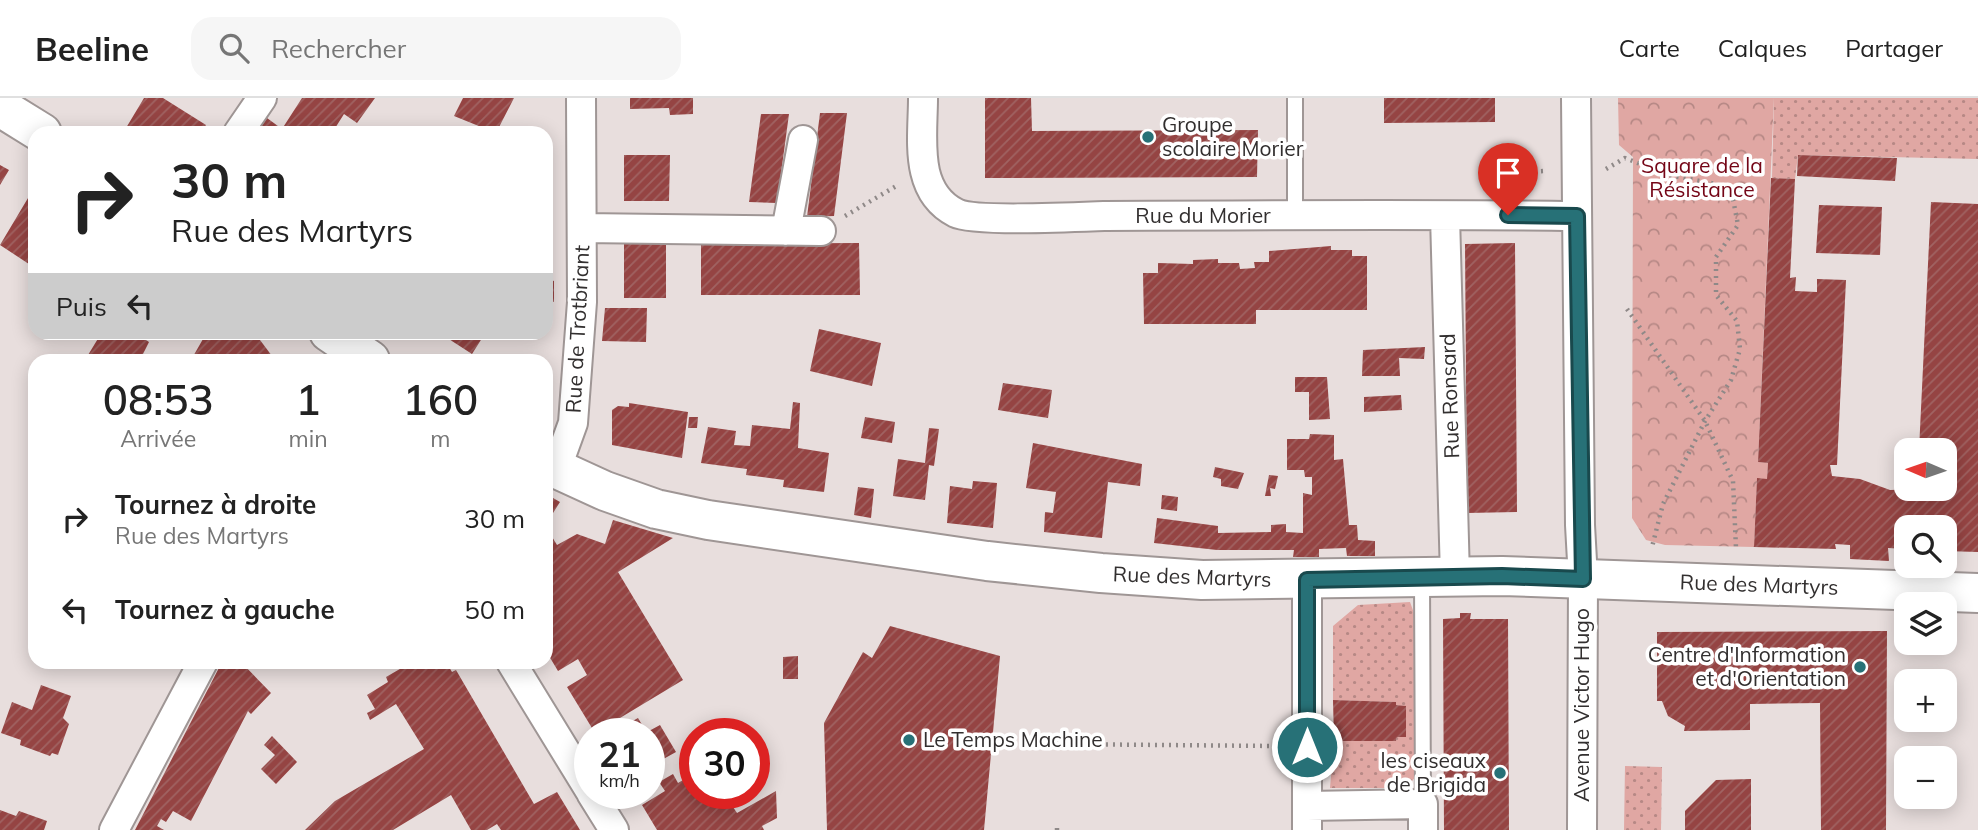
<!DOCTYPE html>
<html lang="fr">
<meta charset="utf-8">
<style>
:root{--surface:#fff;--page:#f6f6f6;--text:#222;--muted:#767676;--line:#e0e0e0}
body{margin:0;font-family:Mulish,sans-serif;background:var(--page);color:var(--text);height:100vh;display:flex;flex-direction:column;font-size:26px;white-space:nowrap}
*{box-sizing:border-box;margin:0}
p{font-size:23px;color:var(--muted)}
.icon{flex:none;width:38px;height:38px;fill:none;stroke:currentColor;stroke-width:2;stroke-linecap:round;stroke-linejoin:round}
.map{position:relative;flex:1;overflow:hidden}
.side{position:absolute;left:28px;top:256px;width:525px;height:315px;display:flex;flex-direction:column;background:var(--surface);border-radius:21px;box-shadow:0 4px 18px #0003}
.side>*{flex:none}
.guide{position:absolute;left:28px;top:28px;width:525px;height:214px;border-radius:21px;box-shadow:0 4px 18px #0003;background:#fff;color:var(--text);overflow:hidden}
.needle{width:46px;rotate:272deg}
.controls{position:absolute;left:1894px;top:340px;display:grid;gap:14px}
.controls a{display:grid;place-items:center;width:63px;height:63px;border-radius:14px;background:var(--surface);box-shadow:0 4px 18px #0003;font-size:35px}
.speed{position:absolute;left:574px;top:620px;display:flex;gap:14px;font-size:35px;font-weight:700;text-align:center}
.speed>*{display:grid;place-content:center;width:91px;height:91px;border-radius:50%;background:var(--surface);box-shadow:0 4px 18px #0003;line-height:1}
.speed small{font-size:18px;font-weight:400}
.speed .limit{border:10px solid #d22;background:#fff;color:#111}
.pin{position:absolute;display:grid;place-items:center;width:60px;height:60px;color:#fff;margin:-72px -30px;border-radius:50% 50% 50% 0;rotate:-45deg;box-shadow:0 0 7px #0007}
.pin .icon{rotate:45deg}
.me{position:absolute;width:77px;margin:-38px;rotate:0deg;stroke-linejoin:round;filter:drop-shadow(0 0 5px #0008)}
.turn{display:flex;align-items:center;gap:24px;height:147px;padding:0 28px;font-size:32px}
.turn .icon{width:91px;height:91px;stroke-width:2.5}
.turn b{display:block;font-size:49px;line-height:60px}
.then{display:flex;align-items:center;height:66px;padding:0 28px;background:#0003;gap:14px;font-size:26px}
.eta{display:flex;justify-content:space-evenly;align-items:center;height:119px;text-align:center}
.eta b{font-size:42px;font-weight:600;line-height:49px}
ul{padding:0;list-style:none}
li{display:flex;align-items:center;gap:21px;height:91px;padding:0 28px}
li div{flex:1}
li b{display:block;font-size:26px}
li em{font-style:normal}
header{display:flex;align-items:center;gap:42px;box-sizing:border-box;height:98px;padding:0 35px;background:var(--surface);border-bottom:2px solid var(--line)}
header strong{font-size:33px}
nav{display:flex;gap:38px;margin-inline-start:auto;font-size:24px}
.search{width:490px;height:63px;background:var(--page);display:flex;align-items:center;gap:18px;box-sizing:border-box;padding:0 24px;border-radius:21px;color:var(--muted);font-size:26px}
.map>svg:first-child{display:block}
</style>
<header>
<strong>Beeline</strong>
<div class="search"><svg class="icon" aria-label="search" viewBox="0 0 24 24"><circle cx="10" cy="10" r="6"/><path d="M15 15l6 6"/></svg>Rechercher</div>
<nav><a>Carte</a><a>Calques</a><a>Partager</a></nav>
</header>
<div class="map">
<svg width="1978" height="732" viewBox="0 0 1978 732">
<defs>
<pattern id="grass-dots" width="8" height="8" patternUnits="userSpaceOnUse" patternTransform="scale(1.75)"><rect width="8" height="8" fill="#e0a7a3"/><path d="M2 2h.1M6 6h.1" fill="none" stroke="#b68885" stroke-width="1.8" stroke-linecap="round"/></pattern>
<pattern id="forest-crowns" width="20" height="18" patternUnits="userSpaceOnUse" patternTransform="scale(1.75)"><rect width="20" height="18" fill="#e0a7a3"/><path d="M2 6a3 3 0 1 1 6 0M12 15a3 3 0 1 1 6 0" fill="none" stroke="#b68885"/></pattern>
<pattern id="building-hatch" width="6" height="6" patternUnits="userSpaceOnUse" patternTransform="scale(1.75)"><rect width="6" height="6" fill="#954443"/><path d="M-1 1l2-2M0 6l6-6M5 7l2-2" fill="none" stroke="#a06362"/></pattern>
</defs>
<rect width="100%" height="100%" fill="#e8dedd"/>
<path fill="url(#grass-dots)" d="M1774,0H1978V61L1798,57L1795,81L1772,80Z
M1410,504L1419,529L1418,675L1407,690H1330L1334,643H1396L1397,639L1406,638L1405,608L1396,607L1395,604L1333,602V528L1358,507Z
M1625,668L1662,669L1661,732H1624Z"/>
<path fill="url(#forest-crowns)" d="M1618,0H1774L1758,364L1768,365L1767,381H1757L1754,449L1665,447L1646,442L1632,420L1633,59L1619,47Z"/>
<path fill="url(#building-hatch)" d="M144,0H163L206,27L200,35H134L126,30Z
M302,0H375L357,25L344,16L332,35H257L267,20L282,31Z
M463,0H514L496,35L454,18Z
M630,0H693V16L670,17L669,10L630,11Z
M985,0H1031L1032,33L1258,32L1257,79L985,80Z
M1384,0H1495V24L1384,25Z
M820,15H847L834,118L807,119Z
M761,16H789L777,105L749,104Z
M624,57H670L669,103H624Z
M1798,57L1897,60L1895,83L1797,78Z
M0,67L9,72L0,87Z
M1771,80L1795,81L1790,180L1796,179L1795,193L1817,194V181L1846,182L1837,367H1830L1832,378L1860,381L1890,392L1944,390V352H1919L1931,104L1978,106V454L1944,453V429H1906V451L1888,450L1889,463L1850,461V447L1835,446L1836,451L1754,449L1757,380L1767,381L1768,365L1758,364Z
M31,95L35,97V170L0,147Z
M1819,107L1882,109L1880,157L1816,155Z
M624,141L666,142V200H624Z
M859,145L860,197H701V146Z
M1515,145L1517,414L1467,415L1465,146Z
M1331,148V152H1352V158H1367V212H1256V226H1144L1143,175H1158V165L1193,166V162L1218,161V165H1239L1240,171L1255,170L1254,164H1269V153Z
M546,180L554,183V204L546,200Z
M605,210H647L646,244L602,243Z
M819,231L881,245L872,288L810,273Z
M102,234H134L149,244L140,262H85Z
M207,234H254L275,262H191Z
M438,234H486L472,256Z
M1425,249L1424,261L1399,260L1400,278H1362L1363,252Z
M1295,279H1327L1330,321L1309,322V294H1295Z
M1003,285L1052,292L1048,320L998,312Z
M1401,297L1402,312L1364,314V299Z
M793,304L800,305L798,350L829,355L824,394L783,389L784,382L746,377L747,371L701,365L708,329L736,333L734,347L750,348L752,327L790,331Z
M629,305L688,314L682,360L612,347V312L618,308L629,309Z
M689,319H698L697,330H688Z
M865,319L895,324L892,345L861,340Z
M929,330L939,331L934,368L929,367L925,402L893,398L898,361L925,365Z
M1310,336L1334,337V362L1343,361L1349,427H1357L1358,442L1375,443V458H1347L1346,450L1319,451V459H1293L1294,452H1217L1154,445L1157,420L1218,428V435L1271,434V427L1286,426V434L1303,435V395L1312,397V379H1305L1304,372H1287V341H1309Z
M1033,345L1142,366L1140,388L1108,384L1102,440L1044,434L1045,414L1053,415L1056,394L1026,390Z
M1215,369L1244,375L1238,391L1221,388V381L1213,379Z
M1269,377L1278,378L1275,391L1270,390L1271,398H1265Z
M973,383L997,385L993,430L947,425L950,388L972,391Z
M858,389L874,391L871,420L854,417Z
M546,396L560,404L546,426Z
M1162,397L1178,399L1177,413L1161,411Z
M613,422L673,440L618,474L683,582L595,635L567,589L587,577L578,561L558,573L546,553V429L557,447L577,436L605,446Z
M1460,515H1471L1470,521H1508L1509,732H1444L1443,521L1460,520Z
M890,528L1000,558L984,732H827L824,625L863,554L872,560Z
M1887,533L1886,732H1821L1820,605L1750,606V632L1684,633L1685,628L1668,618L1662,603H1657V534Z
M798,558V581H783V559Z
M222,564H241L271,595L251,616L248,613L191,723L173,713L166,724L161,721L157,728L164,732H135Z
M412,564H446L452,574L456,572L534,706L557,694L580,732H501L497,726L487,732H471L451,697L393,732H305L335,703L424,651L396,606L370,622L367,615L375,611L367,597L388,584L386,579Z
M41,587L71,598L63,620L69,626L58,657L52,655L50,658L20,647L21,642L1,635L12,604L32,612Z
M1333,602L1396,604V607L1406,608V639H1397L1396,643H1334Z
M638,620L647,635H617L615,633Z
M660,627L676,654L649,669V633Z
M272,638L297,664L276,686L261,671L275,657L264,647Z
M695,675V695H715L725,710L731,706L737,715L776,693L777,720L762,728L764,732H657L642,707L665,693L659,684L673,676L678,685Z
M1751,681V732H1685V713L1716,682Z
M0,712L16,718L19,713L47,723L44,732H0Z"/>
<g fill="none" stroke-linecap="round" stroke-linejoin="round">
<defs>
<path id="lane" d="M1295,0V118
M1422,481L1423,706"/>
<path id="street" d="M923,0C923,40 913,93 956,115C974,124 1078,119 1104,118C1262,117 1419,116 1577,118
M1576,0L1580,427L1583,481L1582,732
M238,35L262,0
M1445,118L1455,479
M583,130L821,133
M786,133L803,42
M556,372L573,325L582,204L581,0
M511,564L590,693
M591,695L614,732
M1307,708L1423,706V732
M114,732L203,564
M1307,732V482"/>
<path id="secondary" d="M0,9L42,35
M329,234L370,262
M546,366L605,393L656,411L708,422L987,463L1101,475L1202,482L1502,478L1978,495"/>
</defs>
<use href="#lane" stroke="#9f9695" stroke-width="18"/>
<use href="#street" stroke="#9f9695" stroke-width="32"/>
<use href="#secondary" stroke="#9f9695" stroke-width="42"/>
<path stroke="#8f8988" stroke-width="4.5" stroke-dasharray="2 5" stroke-linecap="butt" d="M1606,71L1625,60L1668,77L1716,86L1733,101L1738,127L1716,159V197L1737,223L1740,251L1731,282L1705,323L1663,406L1652,449
M1527,74L1545,73
M845,118L898,87
M1627,211L1705,323L1733,383L1736,450
M1050,646L1276,648
M1057,732V727"/>
<use href="#lane" stroke="#fff" stroke-width="14"/>
<use href="#street" stroke="#fff" stroke-width="28"/>
<use href="#secondary" stroke="#fff" stroke-width="38"/>
</g>
<g fill="none" stroke-linecap="round" stroke-linejoin="round">
<defs>
<path id="route" d="M1307,649V482L1502,478L1583,481L1577,118L1508,117"/>
</defs>
<use href="#route" stroke="#19494d" stroke-width="18"/>
<use href="#route" stroke="#277177" stroke-width="12"/>
</g>
<g fill="#277177" stroke="#fff" stroke-width="2.5">
<circle cx="1148" cy="39" r="7"/>
<circle cx="1860" cy="569" r="7"/>
<circle cx="909" cy="642" r="7"/>
<circle cx="1500" cy="675" r="7"/>
</g>
<g text-anchor="middle" stroke-width="7" stroke-linejoin="round" paint-order="stroke">
<g font-size="21" fill="#322f2f" stroke="#fff" text-anchor="start">
<text x="1162" y="34">Groupe<tspan x="1162" dy="24">scolaire Morier</tspan></text>
<text x="1846" y="564" text-anchor="end">Centre d'Information<tspan x="1846" dy="24">et d'Orientation</tspan></text>
<text x="923" y="649">Le Temps Machine</text>
<text x="1486" y="670" text-anchor="end">les ciseaux<tspan x="1486" dy="24">de Brigida</tspan></text>
</g>
<g font-size="21" fill="#740516" stroke="#fff">
<text x="1702" y="75">Square de la<tspan x="1702" dy="24">Résistance</tspan></text>
</g>
<g font-size="21" fill="#322f2f" stroke="#fff">
<text x="1203" y="125">Rue du Morier</text>
<text transform="translate(578 231) rotate(-87)" y="7">Rue de Trotbriant</text>
<text transform="translate(1450 298) rotate(-92)" y="7">Rue Ronsard</text>
<text transform="translate(1192 479) rotate(2)" y="7">Rue des Martyrs</text>
<text transform="translate(1759 487) rotate(2)" y="7">Rue des Martyrs</text>
<text transform="translate(1582 607) rotate(-90)" y="7">Avenue Victor Hugo</text>
</g>
</g>
</svg>
<div class="controls">
<a><svg class="needle" viewBox="-14 -14 28 28"><path d="M0-13l5 13h-10z" fill="#e53935"/><path d="M0 13l5-13h-10z" fill="#767676"/></svg></a>
<a><svg class="icon" aria-label="search" viewBox="0 0 24 24"><circle cx="10" cy="10" r="6"/><path d="M15 15l6 6"/></svg></a>
<a><svg class="icon" aria-label="layers" viewBox="0 0 24 24"><path d="M12 4l9 5-9 5-9-5zM3 14l9 5 9-5"/></svg></a>
<a>+</a>
<a>−</a>
</div>
<div class="speed"><div>21<small>km/h</small></div><div class="limit">30</div></div>
<div class="pin" style="left:1508px;top:117px;background:#d93025"><svg class="icon" aria-label="arrive" viewBox="0 0 24 24"><path d="M6 21V4h12l-3 4 3 4H6"/></svg></div>
<svg class="me" style="left:1307px;top:649px" viewBox="-20 -20 40 40"><circle r="17" fill="#277177" stroke="#fff" stroke-width="3"/><path d="M0-11L8 9 0 5-8 9z" fill="#fff"/></svg>
<div class="guide">
<div class="turn"><svg class="icon" aria-label="right" viewBox="0 0 24 24"><path d="M7 20v-9h11M14 6l5 5-5 5"/></svg><div><b>30 m</b>Rue des Martyrs</div></div>
<div class="then">Puis<svg class="icon" aria-label="left" viewBox="0 0 24 24"><path d="M17 20v-9H6M10 6l-5 5 5 5"/></svg></div>
</div>
<section class="side">
<div class="eta">
<div><b>08:53</b><p>Arrivée</p></div>
<div><b>1</b><p>min</p></div>
<div><b>160</b><p>m</p></div>
</div>
<ul>
<li><svg class="icon" aria-label="right" viewBox="0 0 24 24"><path d="M7 20v-9h11M14 6l5 5-5 5"/></svg><div><b>Tournez à droite</b><p>Rue des Martyrs</p></div><em>30 m</em></li>
<li><svg class="icon" aria-label="left" viewBox="0 0 24 24"><path d="M17 20v-9H6M10 6l-5 5 5 5"/></svg><div><b>Tournez à gauche</b></div><em>50 m</em></li>
</ul>
</section>
</div>
